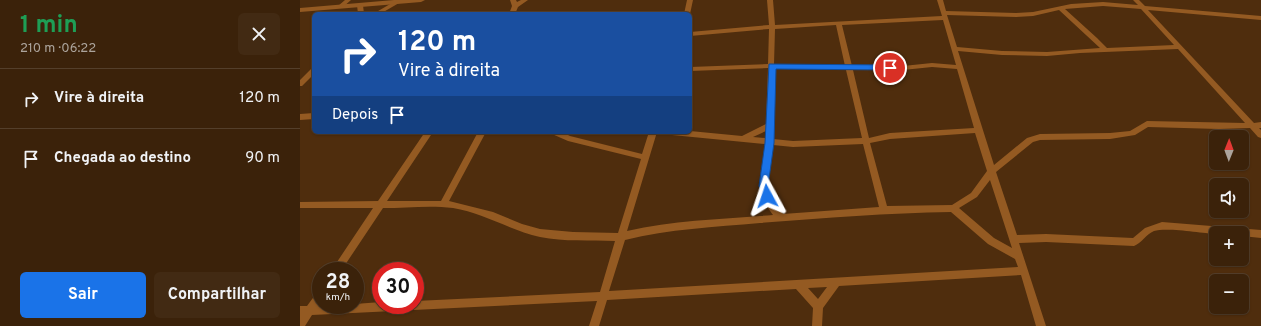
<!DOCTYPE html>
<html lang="pt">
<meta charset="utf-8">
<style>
:root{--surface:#3b220a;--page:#422a13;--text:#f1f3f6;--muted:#aca49c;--line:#543f2b;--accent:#1a73e8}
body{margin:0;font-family:Overpass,sans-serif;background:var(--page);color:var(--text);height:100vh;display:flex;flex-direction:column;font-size:15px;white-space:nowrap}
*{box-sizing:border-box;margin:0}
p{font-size:13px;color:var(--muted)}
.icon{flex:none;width:22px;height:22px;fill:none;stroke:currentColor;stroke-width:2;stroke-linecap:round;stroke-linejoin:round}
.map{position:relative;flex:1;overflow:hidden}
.sheet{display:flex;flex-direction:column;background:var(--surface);width:300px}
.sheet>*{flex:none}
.top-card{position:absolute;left:12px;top:12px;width:380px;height:122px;border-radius:6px;box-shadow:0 1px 3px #0004,0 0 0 1px var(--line);background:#1a4fa0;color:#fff;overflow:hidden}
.needle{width:26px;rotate:1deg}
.controls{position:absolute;left:909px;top:130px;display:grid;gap:8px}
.controls a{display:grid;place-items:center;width:40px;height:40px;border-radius:6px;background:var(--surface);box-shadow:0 1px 3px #0004,0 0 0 1px var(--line);font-size:20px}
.speed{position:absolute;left:12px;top:262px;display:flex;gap:8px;font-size:20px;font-weight:700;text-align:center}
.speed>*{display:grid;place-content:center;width:52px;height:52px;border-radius:50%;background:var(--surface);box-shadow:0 1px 3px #0004,0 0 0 1px var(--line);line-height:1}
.speed small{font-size:10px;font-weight:400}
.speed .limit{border:6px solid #d22;background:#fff;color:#111}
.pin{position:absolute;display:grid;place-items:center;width:34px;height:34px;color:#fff;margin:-17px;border:2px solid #fff;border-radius:50%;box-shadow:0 1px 4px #0007}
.me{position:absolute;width:44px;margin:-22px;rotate:355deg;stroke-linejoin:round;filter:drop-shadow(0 0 3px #0008)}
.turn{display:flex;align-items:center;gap:14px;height:84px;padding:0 20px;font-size:18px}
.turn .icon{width:52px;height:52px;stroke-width:2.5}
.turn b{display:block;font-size:28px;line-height:34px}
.then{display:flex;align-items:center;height:38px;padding:0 20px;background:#0003;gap:8px;font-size:15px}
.round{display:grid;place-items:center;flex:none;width:42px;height:42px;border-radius:6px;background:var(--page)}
.headline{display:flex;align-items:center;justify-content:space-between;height:68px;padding:0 20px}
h1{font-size:24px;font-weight:700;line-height:30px;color:#1e9e55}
.primary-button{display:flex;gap:8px;margin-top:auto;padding:8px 20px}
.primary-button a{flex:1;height:46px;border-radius:6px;background:var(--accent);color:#fff;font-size:16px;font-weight:700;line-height:46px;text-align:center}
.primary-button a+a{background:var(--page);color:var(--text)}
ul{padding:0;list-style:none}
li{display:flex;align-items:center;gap:12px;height:60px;padding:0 20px;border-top:1px solid var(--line)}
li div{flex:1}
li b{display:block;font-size:15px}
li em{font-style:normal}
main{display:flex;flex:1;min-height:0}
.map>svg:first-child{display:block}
</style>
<main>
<section class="sheet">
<div class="headline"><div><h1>1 min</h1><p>210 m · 06:22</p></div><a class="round"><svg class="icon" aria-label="close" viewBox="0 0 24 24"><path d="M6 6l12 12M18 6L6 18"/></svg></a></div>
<ul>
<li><svg class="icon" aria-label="right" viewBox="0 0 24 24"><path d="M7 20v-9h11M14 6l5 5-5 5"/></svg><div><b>Vire à direita</b></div><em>120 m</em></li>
<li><svg class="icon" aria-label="arrive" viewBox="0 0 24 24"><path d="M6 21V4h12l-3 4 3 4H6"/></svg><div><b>Chegada ao destino</b></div><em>90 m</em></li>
</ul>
<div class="primary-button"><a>Sair</a><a>Compartilhar</a></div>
</section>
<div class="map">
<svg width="961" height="326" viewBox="0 0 961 326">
<rect width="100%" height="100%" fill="#4f2d0d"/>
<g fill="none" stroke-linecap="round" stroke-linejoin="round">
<path fill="#945a22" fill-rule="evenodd" d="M45,0H51L42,8H38V6Z
M97,0L100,2L99,3L80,14H73Z
M210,0H216L217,2L221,0H228L218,7L215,14H209L212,6Z
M387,0H393L390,14H384Z
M467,0H473L475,25L642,16L637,0H643L646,11L716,13L733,12L771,4L803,2L838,5L833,0H839L845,6L961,16V20L848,10L954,123L961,122V128H959L961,130V138L958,137L950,128L919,129L848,127L835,135L810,139L740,140L733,142L696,172L717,235L746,234L833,238L845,228L862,222L961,230V238L942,236V233H916V234C902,233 866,227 854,231C846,234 842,243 834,246L746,242L719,243L746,326H736L721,275L539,286L523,308L522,326H512L513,308L496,289L307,300L299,326H289L297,301L12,315L5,326H0V306H7L18,291L21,290V302L19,305H55V304L81,302V305H115V301L300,292L315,241C291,240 264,242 240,237C210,230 183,213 153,208C130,205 106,208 83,208L41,271H31L73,208H0V202L78,201L125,132H133L87,201H141L178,132H186L149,201L193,212L222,224L240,229L273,232L318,233L341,159L268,141L252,134L251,132H262L270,136L342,154L349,132H357L327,231C375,220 424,219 473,215L468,208L460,186L465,144L372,135L368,132L390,131L442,136L466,124L468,68L390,71V67L468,64L469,29L390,36V32L469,25ZM803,6L841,9L874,45L807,48L797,38L765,9ZM759,10L800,48L747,52L702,51L657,47L647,15L716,17L733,16ZM643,20L656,65L632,63L603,66H552L542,25ZM536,25L545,66L474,64L475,29ZM878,49L945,123L847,121L830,131L810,133L740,134L727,138L694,165L658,51L702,55L747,56L780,53ZM632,67L657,69L674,128L590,133L569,138L553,70H603ZM474,68L546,70L562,138L493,141L473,139ZM466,131L465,138L453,137ZM675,133L687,171L671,193L652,205L587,206L570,143L590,139ZM563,144L579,207L483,214L476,206L468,186L473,145L493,147ZM690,180L712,248L694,238L659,208L677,197ZM651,212L688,244L715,259L718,267L309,291L325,240C369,229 415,227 460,223C524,218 587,213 651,212ZM527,287L518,299L508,288Z
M60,3L63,5L64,14H58L57,5Z
M12,68H14V74L2,86H0V80Z
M14,113V119L0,120V114Z"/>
<path fill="#945a22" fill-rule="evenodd" d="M94,0H125L121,2L0,12V8Z"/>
</g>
<path fill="#1a73e8" stroke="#114b97" d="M469,64L590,65L593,68L590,70L476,69L474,143L468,186L472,196L470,199H463L459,186L465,143Z"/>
</svg>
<div class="controls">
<a><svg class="needle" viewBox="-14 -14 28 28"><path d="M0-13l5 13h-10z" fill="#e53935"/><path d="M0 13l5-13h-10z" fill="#aca49c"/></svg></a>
<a><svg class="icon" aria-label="sound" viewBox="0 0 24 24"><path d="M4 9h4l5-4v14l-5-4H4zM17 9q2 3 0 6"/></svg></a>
<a>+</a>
<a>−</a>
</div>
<div class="speed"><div>28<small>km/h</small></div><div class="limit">30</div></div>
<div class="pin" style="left:590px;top:68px;background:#d93025"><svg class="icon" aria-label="arrive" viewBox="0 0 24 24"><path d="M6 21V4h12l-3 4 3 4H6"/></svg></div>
<svg class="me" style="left:467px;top:196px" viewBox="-20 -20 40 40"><path d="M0-17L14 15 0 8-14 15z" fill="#1a73e8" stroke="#fff" stroke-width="4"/></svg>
<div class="top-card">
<div class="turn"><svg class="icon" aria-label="right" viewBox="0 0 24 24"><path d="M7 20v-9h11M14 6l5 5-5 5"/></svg><div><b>120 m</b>Vire à direita</div></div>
<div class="then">Depois<svg class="icon" aria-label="arrive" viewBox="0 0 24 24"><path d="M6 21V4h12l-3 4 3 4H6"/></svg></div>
</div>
</div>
</main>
